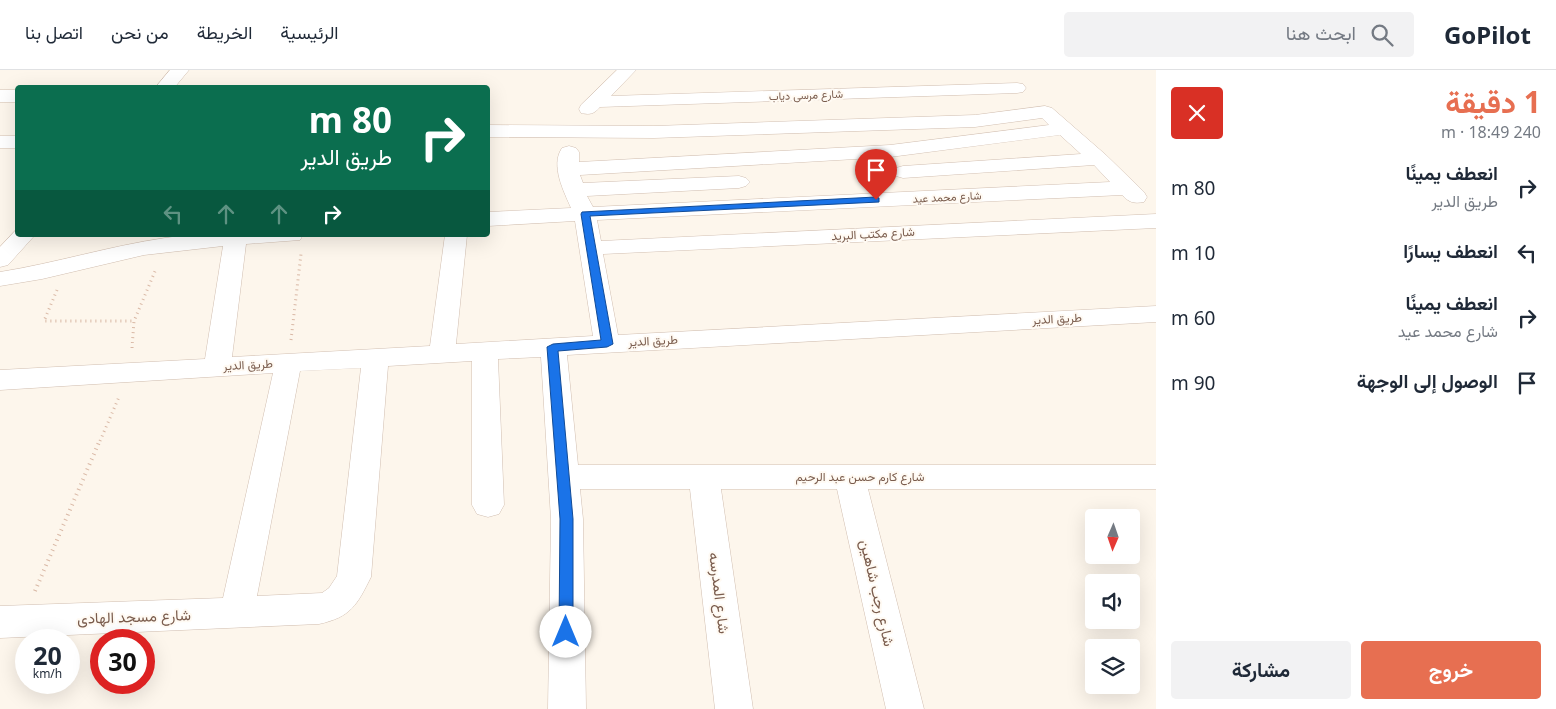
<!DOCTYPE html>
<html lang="ar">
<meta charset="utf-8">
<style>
:root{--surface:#fff;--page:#f2f2f3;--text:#1f2937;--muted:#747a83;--line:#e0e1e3;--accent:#e76f51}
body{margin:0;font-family:"Noto Sans",Vazirmatn,sans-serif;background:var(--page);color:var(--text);direction:rtl;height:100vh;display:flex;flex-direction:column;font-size:19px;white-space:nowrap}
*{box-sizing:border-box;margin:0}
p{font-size:16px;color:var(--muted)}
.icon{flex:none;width:28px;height:28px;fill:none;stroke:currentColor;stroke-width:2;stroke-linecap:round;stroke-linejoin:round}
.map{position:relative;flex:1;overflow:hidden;direction:ltr}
.drawer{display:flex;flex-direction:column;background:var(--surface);width:400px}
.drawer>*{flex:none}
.banner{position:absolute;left:15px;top:15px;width:475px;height:152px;border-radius:5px;box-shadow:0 5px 20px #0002;direction:rtl;background:#0b6e4f;color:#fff;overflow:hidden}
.needle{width:32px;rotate:182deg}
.buttons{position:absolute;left:1085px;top:439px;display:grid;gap:10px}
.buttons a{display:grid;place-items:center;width:55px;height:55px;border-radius:5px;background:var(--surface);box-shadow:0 5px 20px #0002;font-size:25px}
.speed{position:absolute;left:15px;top:559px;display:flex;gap:10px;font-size:25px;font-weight:700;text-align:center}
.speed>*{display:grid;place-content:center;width:65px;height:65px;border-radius:50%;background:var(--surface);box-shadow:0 5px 20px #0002;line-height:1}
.speed small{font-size:12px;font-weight:400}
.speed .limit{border:8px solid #d22;background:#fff;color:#111}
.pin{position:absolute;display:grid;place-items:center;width:42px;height:42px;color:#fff;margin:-51px -21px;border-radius:50% 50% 50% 0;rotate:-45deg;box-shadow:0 0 5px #0007}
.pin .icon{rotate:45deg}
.me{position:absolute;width:55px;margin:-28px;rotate:0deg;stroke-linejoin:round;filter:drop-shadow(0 0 4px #0008)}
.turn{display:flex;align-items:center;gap:18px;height:105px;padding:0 15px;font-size:22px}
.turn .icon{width:65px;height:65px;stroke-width:2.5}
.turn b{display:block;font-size:35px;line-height:42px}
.lanes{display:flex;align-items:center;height:48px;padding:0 15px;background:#0003;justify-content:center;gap:25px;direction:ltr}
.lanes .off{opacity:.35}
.round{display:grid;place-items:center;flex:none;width:52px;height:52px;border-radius:5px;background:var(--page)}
.overview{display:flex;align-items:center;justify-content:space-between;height:85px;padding:0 15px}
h1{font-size:30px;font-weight:700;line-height:38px;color:var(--accent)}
.cta{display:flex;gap:10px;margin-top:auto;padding:10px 15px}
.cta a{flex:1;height:58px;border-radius:5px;background:var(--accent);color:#fff;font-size:20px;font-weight:700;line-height:58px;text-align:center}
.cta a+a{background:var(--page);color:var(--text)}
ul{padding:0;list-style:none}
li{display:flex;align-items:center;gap:15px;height:65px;padding:0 15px}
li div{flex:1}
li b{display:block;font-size:19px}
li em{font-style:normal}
header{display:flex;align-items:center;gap:30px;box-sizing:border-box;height:70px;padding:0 25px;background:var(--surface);border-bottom:1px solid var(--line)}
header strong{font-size:24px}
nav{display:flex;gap:28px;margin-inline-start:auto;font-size:18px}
.search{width:350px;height:45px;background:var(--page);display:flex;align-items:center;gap:12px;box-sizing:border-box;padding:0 18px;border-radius:5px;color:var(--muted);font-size:19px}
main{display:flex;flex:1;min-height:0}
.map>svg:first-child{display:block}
</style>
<header>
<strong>GoPilot</strong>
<div class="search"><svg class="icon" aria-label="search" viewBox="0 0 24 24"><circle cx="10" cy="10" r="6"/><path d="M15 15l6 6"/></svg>ابحث هنا</div>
<nav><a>الرئيسية</a><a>الخريطة</a><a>من نحن</a><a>اتصل بنا</a></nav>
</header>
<main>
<section class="drawer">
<div class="overview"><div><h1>1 دقيقة</h1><p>240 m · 18:49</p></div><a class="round" style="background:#d93025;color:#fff"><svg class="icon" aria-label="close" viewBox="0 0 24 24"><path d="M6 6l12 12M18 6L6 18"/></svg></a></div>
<ul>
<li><svg class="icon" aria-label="right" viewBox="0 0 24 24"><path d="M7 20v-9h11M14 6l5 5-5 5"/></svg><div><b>انعطف يمينًا</b><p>طريق الدير</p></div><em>80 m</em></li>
<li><svg class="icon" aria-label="left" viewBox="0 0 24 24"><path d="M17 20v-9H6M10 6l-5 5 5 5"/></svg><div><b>انعطف يسارًا</b></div><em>10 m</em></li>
<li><svg class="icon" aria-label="right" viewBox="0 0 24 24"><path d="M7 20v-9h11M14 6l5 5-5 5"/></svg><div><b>انعطف يمينًا</b><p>شارع محمد عيد</p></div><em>60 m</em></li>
<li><svg class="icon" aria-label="arrive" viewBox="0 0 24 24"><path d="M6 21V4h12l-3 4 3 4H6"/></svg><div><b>الوصول إلى الوجهة</b></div><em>90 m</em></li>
</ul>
<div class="cta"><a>خروج</a><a>مشاركة</a></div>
</section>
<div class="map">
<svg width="1156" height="639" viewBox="0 0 1156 639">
<rect width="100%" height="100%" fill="#fdf6ec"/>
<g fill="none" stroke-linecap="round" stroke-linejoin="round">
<defs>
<path id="minor" d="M170,0H189L174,18H155Z
M617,0H636L611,26L1017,13L1023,14L1026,18L1023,22L1017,23L600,37C594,44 590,45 581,43L579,39L581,35Z
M0,20H18V32H0Z
M1045,36L1052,38L1106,85L1144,122L1147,127L1144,132C1133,134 1129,132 1122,125L597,150L601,171L1156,144V158L603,184L618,265L1156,236V252L567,285L578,395H1156V419H868L924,639H886L837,419H721L753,639H715L690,419H580L583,449L586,639H548L551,449L541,287L498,289L504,435L499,444L488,447L477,444L472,435V291L388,296L371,507C357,535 351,547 319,554L0,568V536L223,528L273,303L0,320V300L205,289L223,176L144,185L42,209L0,216V202C56,193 110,176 165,168C211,161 258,165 303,165L300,170L246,174L232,287L430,276L445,165H467L456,274L593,266L575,151L488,156V142L571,138C564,122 550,95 562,78L569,76L576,78L579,82V92L890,75L1049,55L1042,48L975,57L654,68L488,67V55L654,56L975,45ZM1060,65L1081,84L903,96L896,98L893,102L896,106L903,108L1094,95L1110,112L593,137L587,126L739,118L746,116L750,112L746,108L739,106L583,113L580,105L890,87ZM361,298L337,506L329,518L322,523L257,526L300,301Z
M0,66H18V78H0Z
M16,160H18V165H35L8,195L0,197V177Z"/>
</defs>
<use href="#minor" stroke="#d1beb0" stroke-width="1"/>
<path stroke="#d9b8a5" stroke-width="3" stroke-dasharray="1 4" stroke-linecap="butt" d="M57,220L44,251H134
M291,270L301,184
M132,278L134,251L156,199
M100,371L119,327"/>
<path stroke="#d9b8a5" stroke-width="4" stroke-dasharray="1 4.5" stroke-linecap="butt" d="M35,521L100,370"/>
<use href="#minor" fill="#fff" fill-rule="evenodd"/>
</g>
<path fill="#1a73e8" stroke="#114b97" d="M876,127L879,128V132L590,146L613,274L607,277L558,281L573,449V562L571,566L566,568L561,566L559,562L560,449L547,277L553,274L601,270L581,144L582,142Z"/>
<g text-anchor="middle" stroke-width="4" stroke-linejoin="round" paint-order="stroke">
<g font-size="11" fill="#7a5c4d" stroke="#fffaf3">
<text transform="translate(806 25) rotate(-2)" y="4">شارع مرسى دياب</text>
<text transform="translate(947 127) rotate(-3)" y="4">شارع محمد عيد</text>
</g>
<g font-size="12" fill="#7a5c4d" stroke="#fffaf3">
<text transform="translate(873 164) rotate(-3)" y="4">شارع مكتب البريد</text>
<text transform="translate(1057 249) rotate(-3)" y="4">طريق الدير</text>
<text transform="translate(653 271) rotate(-3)" y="4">طريق الدير</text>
<text transform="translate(248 295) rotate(-3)" y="4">طريق الدير</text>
<text x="860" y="411">شارع كارم حسن عبد الرحيم</text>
</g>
<g font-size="15" fill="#7a5c4d" stroke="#fffaf3">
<text transform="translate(719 523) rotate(83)" y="5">شارع المدرسه</text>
<text transform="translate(877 523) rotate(77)" y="5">شارع رجب شاهين</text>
<text transform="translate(134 547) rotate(-2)" y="5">شارع مسجد الهادى</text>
</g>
</g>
</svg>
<div class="buttons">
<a><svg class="needle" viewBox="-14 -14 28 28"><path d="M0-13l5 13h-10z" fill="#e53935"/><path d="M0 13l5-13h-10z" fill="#747a83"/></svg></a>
<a><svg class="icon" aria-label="sound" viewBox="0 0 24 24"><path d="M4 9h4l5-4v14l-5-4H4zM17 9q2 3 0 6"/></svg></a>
<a><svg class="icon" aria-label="layers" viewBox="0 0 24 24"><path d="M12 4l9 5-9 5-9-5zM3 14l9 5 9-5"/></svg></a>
</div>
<div class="speed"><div>20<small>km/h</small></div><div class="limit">30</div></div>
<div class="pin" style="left:876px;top:130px;background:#d93025"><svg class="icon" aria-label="arrive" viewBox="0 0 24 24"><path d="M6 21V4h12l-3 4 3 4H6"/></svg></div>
<svg class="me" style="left:566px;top:562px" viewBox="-20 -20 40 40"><circle r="19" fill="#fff"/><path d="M0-13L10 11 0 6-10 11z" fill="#1a73e8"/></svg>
<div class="banner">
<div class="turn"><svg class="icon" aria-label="right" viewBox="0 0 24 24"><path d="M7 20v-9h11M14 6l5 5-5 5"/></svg><div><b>80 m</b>طريق الدير</div></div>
<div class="lanes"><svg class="icon off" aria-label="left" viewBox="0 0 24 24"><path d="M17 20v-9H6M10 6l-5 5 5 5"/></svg><svg class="icon off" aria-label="ahead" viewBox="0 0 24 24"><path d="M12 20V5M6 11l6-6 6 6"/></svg><svg class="icon off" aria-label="ahead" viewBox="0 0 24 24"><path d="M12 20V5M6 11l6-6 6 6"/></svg><svg class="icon" aria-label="right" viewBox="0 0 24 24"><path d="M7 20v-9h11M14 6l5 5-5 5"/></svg></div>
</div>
</div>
</main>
